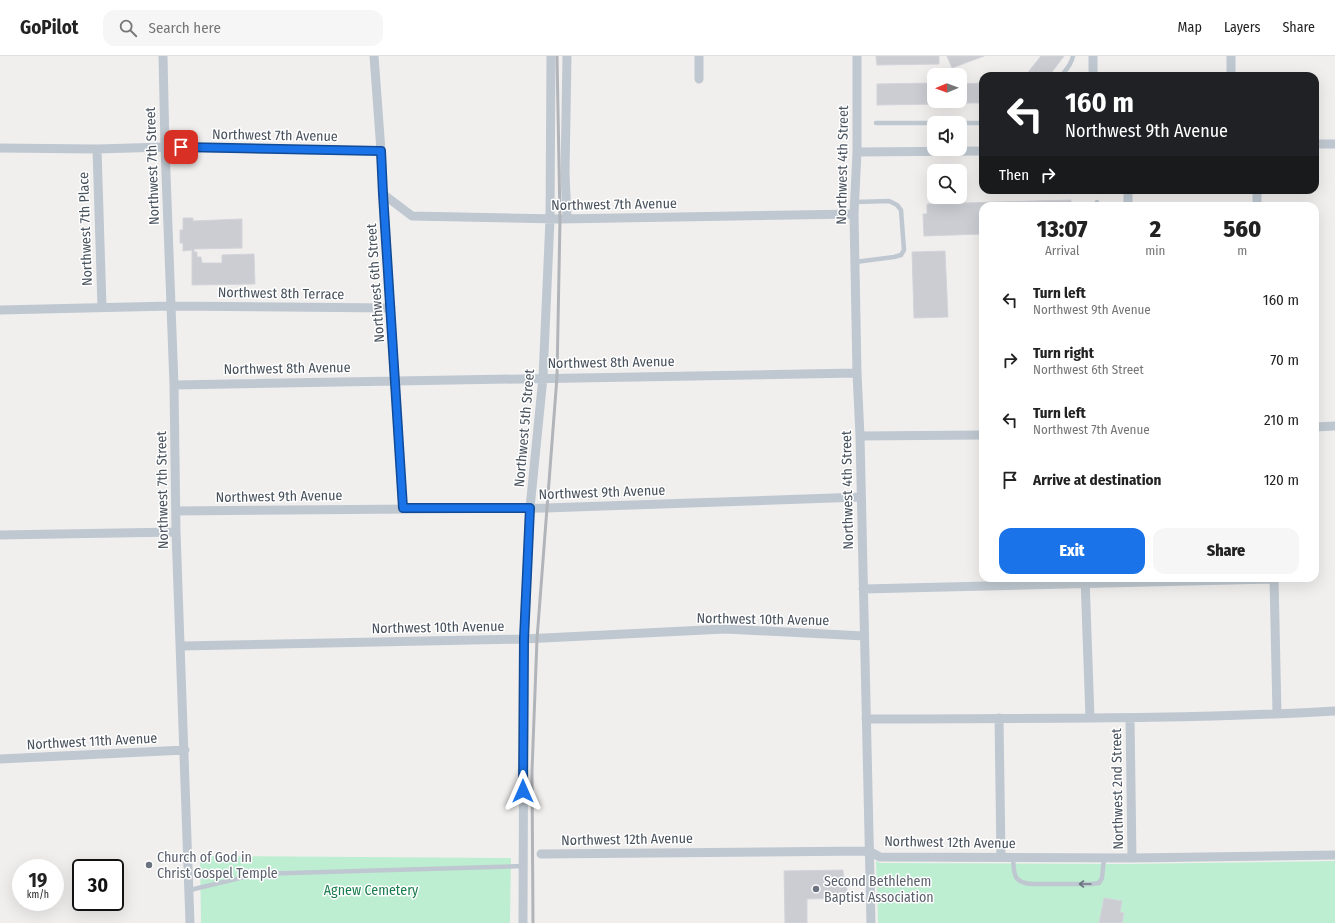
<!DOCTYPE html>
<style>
:root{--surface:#fff;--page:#f6f6f6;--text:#222;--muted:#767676;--line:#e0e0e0;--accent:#1a73e8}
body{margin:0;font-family:"Fira Sans Condensed",sans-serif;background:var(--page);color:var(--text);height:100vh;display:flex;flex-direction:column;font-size:15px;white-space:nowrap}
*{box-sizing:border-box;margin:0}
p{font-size:13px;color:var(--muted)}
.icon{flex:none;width:22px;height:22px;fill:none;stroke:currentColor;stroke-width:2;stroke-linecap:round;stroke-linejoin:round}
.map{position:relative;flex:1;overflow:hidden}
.sheet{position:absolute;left:979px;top:146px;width:340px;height:380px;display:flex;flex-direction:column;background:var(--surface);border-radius:12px;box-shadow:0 4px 16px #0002}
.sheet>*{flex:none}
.banner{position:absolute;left:979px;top:16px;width:340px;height:122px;border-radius:12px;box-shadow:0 4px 16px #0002;background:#202124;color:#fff;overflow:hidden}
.needle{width:26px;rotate:269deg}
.fabs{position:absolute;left:927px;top:12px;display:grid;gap:8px}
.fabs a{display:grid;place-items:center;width:40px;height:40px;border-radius:8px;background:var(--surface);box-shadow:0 4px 16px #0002;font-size:20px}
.speed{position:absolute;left:12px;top:803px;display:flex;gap:8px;font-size:20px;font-weight:700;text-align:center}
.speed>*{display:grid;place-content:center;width:52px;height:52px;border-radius:50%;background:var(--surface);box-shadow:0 4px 16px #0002;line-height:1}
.speed small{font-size:10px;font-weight:400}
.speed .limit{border:2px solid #111;border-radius:6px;background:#fff;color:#111}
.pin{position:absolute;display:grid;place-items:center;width:34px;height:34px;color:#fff;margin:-17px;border-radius:8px;box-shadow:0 2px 6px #0006}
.me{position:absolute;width:44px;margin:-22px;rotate:0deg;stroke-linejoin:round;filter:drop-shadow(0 0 3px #0008)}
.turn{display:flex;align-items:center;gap:14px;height:84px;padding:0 20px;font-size:18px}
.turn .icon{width:52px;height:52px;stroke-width:2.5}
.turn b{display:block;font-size:28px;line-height:34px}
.then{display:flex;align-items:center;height:38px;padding:0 20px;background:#0003;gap:8px;font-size:15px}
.eta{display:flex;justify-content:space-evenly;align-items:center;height:68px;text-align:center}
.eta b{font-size:24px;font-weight:800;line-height:28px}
.cta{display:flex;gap:8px;margin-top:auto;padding:8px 20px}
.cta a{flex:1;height:46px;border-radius:12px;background:var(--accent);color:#fff;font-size:16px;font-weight:800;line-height:46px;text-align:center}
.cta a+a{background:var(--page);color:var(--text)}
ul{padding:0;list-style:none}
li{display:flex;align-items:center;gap:12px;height:60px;padding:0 20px}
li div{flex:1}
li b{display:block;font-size:15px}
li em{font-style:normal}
header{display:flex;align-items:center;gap:24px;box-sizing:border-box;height:56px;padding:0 20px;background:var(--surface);border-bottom:1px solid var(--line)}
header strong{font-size:19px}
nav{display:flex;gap:22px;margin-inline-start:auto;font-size:14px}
.search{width:280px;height:36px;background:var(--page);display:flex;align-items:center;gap:10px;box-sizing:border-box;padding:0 14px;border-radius:12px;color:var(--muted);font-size:15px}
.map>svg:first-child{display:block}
</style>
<header>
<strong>GoPilot</strong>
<div class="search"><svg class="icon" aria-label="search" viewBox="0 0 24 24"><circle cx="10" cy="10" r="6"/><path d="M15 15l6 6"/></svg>Search here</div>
<nav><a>Map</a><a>Layers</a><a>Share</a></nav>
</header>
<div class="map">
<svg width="1335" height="867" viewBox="0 0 1335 867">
<rect width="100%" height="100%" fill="#f1efee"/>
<path fill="#bdeed2" d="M200,800L511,802L510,867H201Z
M876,805L880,807L1125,808L1335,805V867H878Z"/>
<path fill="#cbcdd3" stroke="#d3d4da" d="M876,0H939V8L877,9Z
M947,0H984L952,12Z
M1041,0H1064L1049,20H1025Z
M934,27V45H939V48L877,49V28Z
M983,27V47H947V45H960V28Z
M1071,144V150H983V178L924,180L923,158H927V148Z
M183,162H193V165L242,163V192L194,193V196H197V201H201L202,207H222V199L254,198L255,228L192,229V194L183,195V187H180V174H183Z
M945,195L948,261L914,262L912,196Z
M843,814L844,824L847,823V842L807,843V867H785L784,815Z
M1104,842L1122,845L1120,856L1124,857L1122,867H1099Z"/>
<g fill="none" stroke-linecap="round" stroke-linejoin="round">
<path stroke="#bfc8d0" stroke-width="4.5" d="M1061,20C1066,14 1072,8 1073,0
M876,67H983
M855,146L889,145L897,149L901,154L904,194L901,199L894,201L855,206
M1097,146V150
M1013,802C1014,818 1013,827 1032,828H1092L1099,827L1102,822L1104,802
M190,834L257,818L523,810"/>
<path stroke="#bfc8d0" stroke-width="9" d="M163,0L165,91L174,329L176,476L190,867
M374,0L381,95L383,138L403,452
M857,0V96L854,158L857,317L860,380L871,867
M1093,0V20
M1231,0V20
M699,23V0
M1315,88H1335
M0,92L97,93L165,91L381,95
M97,93L102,251
M857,96L983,95
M1128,134V150
M1257,134V150
M383,138L412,160L560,163L854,158
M567,162L565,118L567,0
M0,254L171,250L391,252
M174,329L857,317
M1315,371L1335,370
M860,380L983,379
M176,455L546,452L861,441
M0,479L176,476
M1085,522L1090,662
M1274,522L1277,658
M863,533L1274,523
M181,590L524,583L725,573L864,580
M999,662L1001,801
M1130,662L1132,802
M866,663C1022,662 1179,664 1335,655
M0,703L185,694
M541,798L869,795L880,801L1132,802L1335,799
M523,867L524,583L530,452L543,321L550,163L551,0"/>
<path stroke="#b1b4b9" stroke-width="3" d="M533,867L532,715L537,583L557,321L560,163L557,0"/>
</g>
<defs><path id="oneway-shaft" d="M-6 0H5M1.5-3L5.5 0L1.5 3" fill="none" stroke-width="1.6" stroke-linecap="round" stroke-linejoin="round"/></defs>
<use stroke="#6b757f" href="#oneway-shaft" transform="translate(1085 828) rotate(-180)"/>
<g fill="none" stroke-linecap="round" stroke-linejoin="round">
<defs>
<path id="route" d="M181,91L381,95L383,138L403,452H530L524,583L523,735"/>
</defs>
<use href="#route" stroke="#114b97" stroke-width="10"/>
<use href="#route" stroke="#1a73e8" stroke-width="7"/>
</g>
<g fill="#6b7280" stroke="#fff" stroke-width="1.5">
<circle cx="149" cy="809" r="4"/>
<circle cx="816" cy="833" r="4"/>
</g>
<g text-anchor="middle" stroke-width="3" stroke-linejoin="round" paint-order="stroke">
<g font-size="14" fill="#47515c" stroke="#fff">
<text transform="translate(275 79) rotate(1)" y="5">Northwest 7th Avenue</text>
<text transform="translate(842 109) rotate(-89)" y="5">Northwest 4th Street</text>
<text transform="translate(152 110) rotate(-92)" y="5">Northwest 7th Street</text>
<text transform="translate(614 148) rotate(-1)" y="5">Northwest 7th Avenue</text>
<text transform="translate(85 173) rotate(-92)" y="5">Northwest 7th Place</text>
<text transform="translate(375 227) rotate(-94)" y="5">Northwest 6th Street</text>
<text transform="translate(281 237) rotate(1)" y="5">Northwest 8th Terrace</text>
<text transform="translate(611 306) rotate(-1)" y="5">Northwest 8th Avenue</text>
<text transform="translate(287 312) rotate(-1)" y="5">Northwest 8th Avenue</text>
<text transform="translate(524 372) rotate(-85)" y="5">Northwest 5th Street</text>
<text transform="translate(162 434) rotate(-91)" y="5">Northwest 7th Street</text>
<text transform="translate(847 434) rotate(-91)" y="5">Northwest 4th Street</text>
<text transform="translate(602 436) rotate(-2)" y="5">Northwest 9th Avenue</text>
<text transform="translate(279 440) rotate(-1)" y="5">Northwest 9th Avenue</text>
<text transform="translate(763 563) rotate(1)" y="5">Northwest 10th Avenue</text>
<text transform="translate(438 571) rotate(-1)" y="5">Northwest 10th Avenue</text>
<text transform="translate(92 685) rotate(-3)" y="5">Northwest 11th Avenue</text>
<text transform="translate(1117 733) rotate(-91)" y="5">Northwest 2nd Street</text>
<text transform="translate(627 783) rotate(-1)" y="5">Northwest 12th Avenue</text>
<text transform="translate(950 786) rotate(1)" y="5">Northwest 12th Avenue</text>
</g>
<g font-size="14" fill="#5b616d" stroke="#fff" text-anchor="start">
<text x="157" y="806">Church of God in<tspan x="157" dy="16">Christ Gospel Temple</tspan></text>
<text x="824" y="830">Second Bethlehem<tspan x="824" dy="16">Baptist Association</tspan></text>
</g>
<g font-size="14" fill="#197c4d" stroke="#fff">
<text x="371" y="839">Agnew Cemetery</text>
</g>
</g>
</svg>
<div class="fabs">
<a><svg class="needle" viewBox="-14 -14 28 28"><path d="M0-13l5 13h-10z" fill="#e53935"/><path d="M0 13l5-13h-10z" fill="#767676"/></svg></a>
<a><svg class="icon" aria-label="sound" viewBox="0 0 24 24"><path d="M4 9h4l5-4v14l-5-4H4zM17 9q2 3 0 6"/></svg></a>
<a><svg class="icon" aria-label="search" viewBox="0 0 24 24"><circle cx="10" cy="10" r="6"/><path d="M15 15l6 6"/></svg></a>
</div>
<div class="speed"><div>19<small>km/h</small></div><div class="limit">30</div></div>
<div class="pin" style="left:181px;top:91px;background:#d93025"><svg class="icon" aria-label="arrive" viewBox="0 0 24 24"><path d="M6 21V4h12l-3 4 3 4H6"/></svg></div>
<svg class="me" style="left:523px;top:735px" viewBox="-20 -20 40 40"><path d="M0-17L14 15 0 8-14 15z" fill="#1a73e8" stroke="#fff" stroke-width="4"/></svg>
<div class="banner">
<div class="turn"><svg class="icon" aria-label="left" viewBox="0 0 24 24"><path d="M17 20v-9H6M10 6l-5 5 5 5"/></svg><div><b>160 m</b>Northwest 9th Avenue</div></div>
<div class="then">Then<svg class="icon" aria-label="right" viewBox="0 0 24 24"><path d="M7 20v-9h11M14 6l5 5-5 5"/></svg></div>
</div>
<section class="sheet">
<div class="eta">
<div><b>13:07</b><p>Arrival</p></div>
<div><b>2</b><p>min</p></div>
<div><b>560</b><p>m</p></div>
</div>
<ul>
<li><svg class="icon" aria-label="left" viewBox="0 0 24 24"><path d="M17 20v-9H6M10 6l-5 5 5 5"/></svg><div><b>Turn left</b><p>Northwest 9th Avenue</p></div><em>160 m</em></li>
<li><svg class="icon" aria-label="right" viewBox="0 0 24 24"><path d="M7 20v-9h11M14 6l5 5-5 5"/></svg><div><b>Turn right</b><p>Northwest 6th Street</p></div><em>70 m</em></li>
<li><svg class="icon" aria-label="left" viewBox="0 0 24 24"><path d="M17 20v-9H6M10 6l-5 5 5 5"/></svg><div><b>Turn left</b><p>Northwest 7th Avenue</p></div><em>210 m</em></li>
<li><svg class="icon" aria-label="arrive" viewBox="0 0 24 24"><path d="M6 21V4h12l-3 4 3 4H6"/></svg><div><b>Arrive at destination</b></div><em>120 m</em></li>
</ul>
<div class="cta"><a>Exit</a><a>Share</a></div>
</section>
</div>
